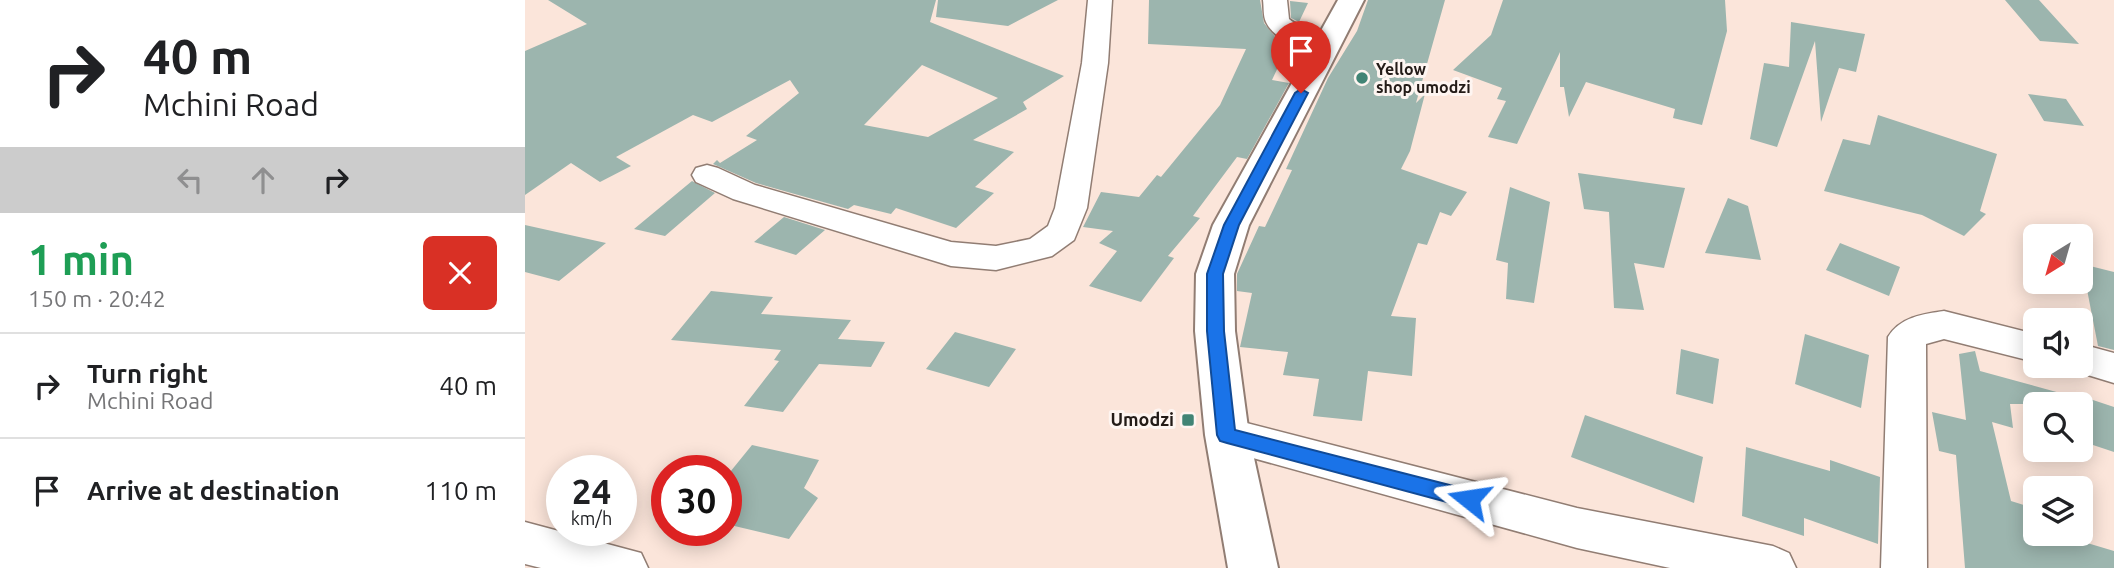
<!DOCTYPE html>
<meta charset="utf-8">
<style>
:root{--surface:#fff;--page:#f6f6f6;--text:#202124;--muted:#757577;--line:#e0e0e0}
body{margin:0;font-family:Ubuntu,sans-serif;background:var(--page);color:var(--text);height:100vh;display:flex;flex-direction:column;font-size:26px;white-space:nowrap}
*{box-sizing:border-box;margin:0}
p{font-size:23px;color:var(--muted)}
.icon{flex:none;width:38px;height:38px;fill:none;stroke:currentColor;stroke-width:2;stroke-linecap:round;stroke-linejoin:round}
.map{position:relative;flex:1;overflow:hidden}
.side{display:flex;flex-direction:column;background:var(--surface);width:525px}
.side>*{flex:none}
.banner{background:#fff;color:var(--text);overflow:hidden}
.needle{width:46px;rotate:217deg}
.fabs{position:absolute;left:1498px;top:224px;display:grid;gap:14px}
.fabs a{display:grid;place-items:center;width:70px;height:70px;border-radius:10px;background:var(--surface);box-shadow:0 4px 18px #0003;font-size:35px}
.speed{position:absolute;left:21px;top:455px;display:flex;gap:14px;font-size:35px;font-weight:700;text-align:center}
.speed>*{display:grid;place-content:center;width:91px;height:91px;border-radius:50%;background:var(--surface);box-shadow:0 4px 18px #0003;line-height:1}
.speed small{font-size:18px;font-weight:400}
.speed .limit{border:10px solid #d22;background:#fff;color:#111}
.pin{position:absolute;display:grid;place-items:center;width:60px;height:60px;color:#fff;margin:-72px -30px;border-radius:50% 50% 50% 0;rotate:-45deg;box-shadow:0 0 7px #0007}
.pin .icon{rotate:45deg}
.me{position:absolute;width:77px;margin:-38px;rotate:285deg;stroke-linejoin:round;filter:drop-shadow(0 0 5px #0008)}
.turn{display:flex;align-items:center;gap:24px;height:147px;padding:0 28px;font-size:32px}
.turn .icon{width:91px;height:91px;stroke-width:2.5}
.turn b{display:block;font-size:49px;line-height:60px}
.lanes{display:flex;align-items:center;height:66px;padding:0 28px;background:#0003;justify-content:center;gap:35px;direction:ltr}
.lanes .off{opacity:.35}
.round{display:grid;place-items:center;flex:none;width:74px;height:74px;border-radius:10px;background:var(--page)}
.headline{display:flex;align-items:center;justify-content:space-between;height:119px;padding:0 28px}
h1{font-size:42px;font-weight:700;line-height:52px;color:#1e9e55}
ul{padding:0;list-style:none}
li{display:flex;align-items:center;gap:21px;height:105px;padding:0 28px;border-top:2px solid var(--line)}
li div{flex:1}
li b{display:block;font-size:26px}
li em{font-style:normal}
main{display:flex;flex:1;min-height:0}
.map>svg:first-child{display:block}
</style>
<main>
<section class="side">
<div class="banner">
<div class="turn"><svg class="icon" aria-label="right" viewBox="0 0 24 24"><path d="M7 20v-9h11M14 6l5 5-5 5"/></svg><div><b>40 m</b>Mchini Road</div></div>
<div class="lanes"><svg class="icon off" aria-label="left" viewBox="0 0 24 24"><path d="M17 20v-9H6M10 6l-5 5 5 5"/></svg><svg class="icon off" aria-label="ahead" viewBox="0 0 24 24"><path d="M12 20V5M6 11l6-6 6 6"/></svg><svg class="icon" aria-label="right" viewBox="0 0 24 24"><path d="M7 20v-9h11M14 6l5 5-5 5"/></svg></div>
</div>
<div class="headline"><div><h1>1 min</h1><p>150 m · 20:42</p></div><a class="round" style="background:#d93025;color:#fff"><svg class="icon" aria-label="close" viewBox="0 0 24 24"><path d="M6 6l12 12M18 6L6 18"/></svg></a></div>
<ul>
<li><svg class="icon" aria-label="right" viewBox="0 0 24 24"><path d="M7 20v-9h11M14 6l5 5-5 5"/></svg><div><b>Turn right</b><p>Mchini Road</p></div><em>40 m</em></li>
<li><svg class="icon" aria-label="arrive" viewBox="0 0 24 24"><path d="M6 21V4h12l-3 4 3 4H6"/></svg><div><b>Arrive at destination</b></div><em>110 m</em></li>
</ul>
</section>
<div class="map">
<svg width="1589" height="568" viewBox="0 0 1589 568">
<rect width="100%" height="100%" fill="#fbe5da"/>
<path fill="#9cb5ae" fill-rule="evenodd" d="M23,0H411L405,22L539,76L498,102L502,109L448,140L489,152L450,187L469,193L431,228L371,208L366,214L329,205L323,209L231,183L188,164L192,160L195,163L232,140L221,136L274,93L265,80L187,122L168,115L91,157L106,166L75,182L46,163L0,195V51L62,24ZM397,65L473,98L403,137L339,125Z
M413,0H533L483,26L411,17Z
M624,0H735L739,23L751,38L763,46L747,80L764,83L722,159L712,157L668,216L675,218L643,256L649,258L616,302L564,286L592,251L574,243L588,231L558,227L576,192L614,197L632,175L636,177L695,105L721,49L623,44Z
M843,0H920L891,103L900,94L885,151L876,169L942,192L926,216L915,212L902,245L893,243L866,316L891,318L887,376L843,371L837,421L788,416L794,379L758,375L763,352L715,347L727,293L712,291V274L734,226L740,227L767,170L761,169L803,78L832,31Z
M978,0H1200L1202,31L1177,125L1148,118L1150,109L1061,82L1044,117L1039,87H1035V52L992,144L963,137L981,101L972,99L977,88L928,70L966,35Z
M1480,0H1514L1554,44L1515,41Z
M765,1L783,3L774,22L766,18Z
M1266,22L1340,34L1331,72L1314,68L1296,122L1290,41L1252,147L1225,139L1239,63L1264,67Z
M1503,94L1541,99L1559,126L1519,121Z
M1353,115L1472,154L1455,211L1461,214L1439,236L1397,215L1299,191L1318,139L1345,145Z
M1053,173L1160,188L1139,268L1109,263L1119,310L1089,308L1084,212L1059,209Z
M167,181L190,193L140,236L109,229Z
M985,187L1025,202L1009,303L981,299L983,263L971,260Z
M1203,198L1223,206L1236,260L1180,253Z
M259,217L300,230L271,255L229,242Z
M0,225L81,243L34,281L0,272Z
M1315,243L1375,267L1364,296L1301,270Z
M1557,264L1589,272V350L1573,346Z
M186,291L248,297L236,314L326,320L313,339L360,342L346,367L294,364L258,412L219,406L254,361L249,360L256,350L146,340Z
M430,332L491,349L464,387L401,369Z
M1280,334L1344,355L1336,408L1270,384Z
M1156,349L1194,359L1188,404L1151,394Z
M1450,351L1455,371L1546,396L1545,404H1485L1488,428L1467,422L1486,501L1502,506L1505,525L1510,527V534H1532L1589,551V568H1440L1431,455L1414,451L1407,412L1441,420L1434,354Z
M1556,396L1589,407V452L1556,441Z
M1060,415L1178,457L1169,503L1046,457Z
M227,445L294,460L279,488L293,498L264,539L201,524V477Z
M1221,447L1305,471V460L1355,477L1353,544L1279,518V536L1217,516Z"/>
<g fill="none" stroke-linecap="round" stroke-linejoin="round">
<defs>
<path id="minor" d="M563,0H587L583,63L562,208L549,240L527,256L471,270L426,266L208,199L171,182L167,175L171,168L182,165L193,168L230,185L426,242L471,246L505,239L523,226L530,208L557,63Z
M738,0H762L764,19C778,31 804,33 814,48L810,53C791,58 750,42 741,22C738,16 739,7 738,0Z
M1419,311L1510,334V362L1419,339L1401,344L1402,568H1356L1363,337C1375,317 1398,314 1419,311Z
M1556,344L1589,353V383L1543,369L1541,366H1556Z
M702,418L1052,508L1248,546L1264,553L1271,568H1145L1052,548L688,447L682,435L688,423Z
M0,522L116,553L123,568H16L0,564Z"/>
<path id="tertiary" d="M813,0H839L724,225L709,274L710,331L724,435L753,568H703L680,435L670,331L671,274L688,225Z"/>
</defs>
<use href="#minor" stroke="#917d73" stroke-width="3"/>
<use href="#tertiary" stroke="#917d73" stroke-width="4"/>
<use href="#minor" fill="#fff" fill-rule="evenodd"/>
<use href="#tertiary" fill="#fff" fill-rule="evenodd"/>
</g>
<path fill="#1a73e8" stroke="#114b97" stroke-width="2" d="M776,89L783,93L714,225L698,274L699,331L710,430L944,490L951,493L954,499L951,505L944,508L702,443L695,441L692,435L682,331V274L699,225L770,93Z"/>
<g fill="#418475" stroke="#fef5f1" stroke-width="2.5">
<circle cx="837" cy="78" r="7"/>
<rect x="656" y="413" width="14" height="14" rx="3.5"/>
</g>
<g text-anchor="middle" stroke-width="6" stroke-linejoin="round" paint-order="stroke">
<g font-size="16" font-weight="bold" fill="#231b17" stroke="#fef5f1" text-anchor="start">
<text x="851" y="75">Yellow<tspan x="851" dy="18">shop umodzi</tspan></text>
</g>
<g font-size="18" font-weight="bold" fill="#231b17" stroke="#fef5f1" text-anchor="end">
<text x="649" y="426">Umodzi</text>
</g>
</g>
</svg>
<div class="fabs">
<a><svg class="needle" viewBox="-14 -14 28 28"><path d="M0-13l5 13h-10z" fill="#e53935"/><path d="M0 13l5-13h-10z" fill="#757577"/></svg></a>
<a><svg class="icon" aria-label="sound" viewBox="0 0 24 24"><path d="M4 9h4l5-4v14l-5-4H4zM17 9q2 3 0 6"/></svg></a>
<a><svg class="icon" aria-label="search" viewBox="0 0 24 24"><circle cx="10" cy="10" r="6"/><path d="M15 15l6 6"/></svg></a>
<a><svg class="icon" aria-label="layers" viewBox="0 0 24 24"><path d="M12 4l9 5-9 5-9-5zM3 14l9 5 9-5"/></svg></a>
</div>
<div class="speed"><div>24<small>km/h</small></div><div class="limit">30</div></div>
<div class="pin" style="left:776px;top:93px;background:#d93025"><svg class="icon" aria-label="arrive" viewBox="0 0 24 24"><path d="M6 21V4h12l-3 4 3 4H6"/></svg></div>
<svg class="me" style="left:944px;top:499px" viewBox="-20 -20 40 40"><path d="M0-17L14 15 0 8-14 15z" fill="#1a73e8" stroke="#fff" stroke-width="4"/></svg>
</div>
</main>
